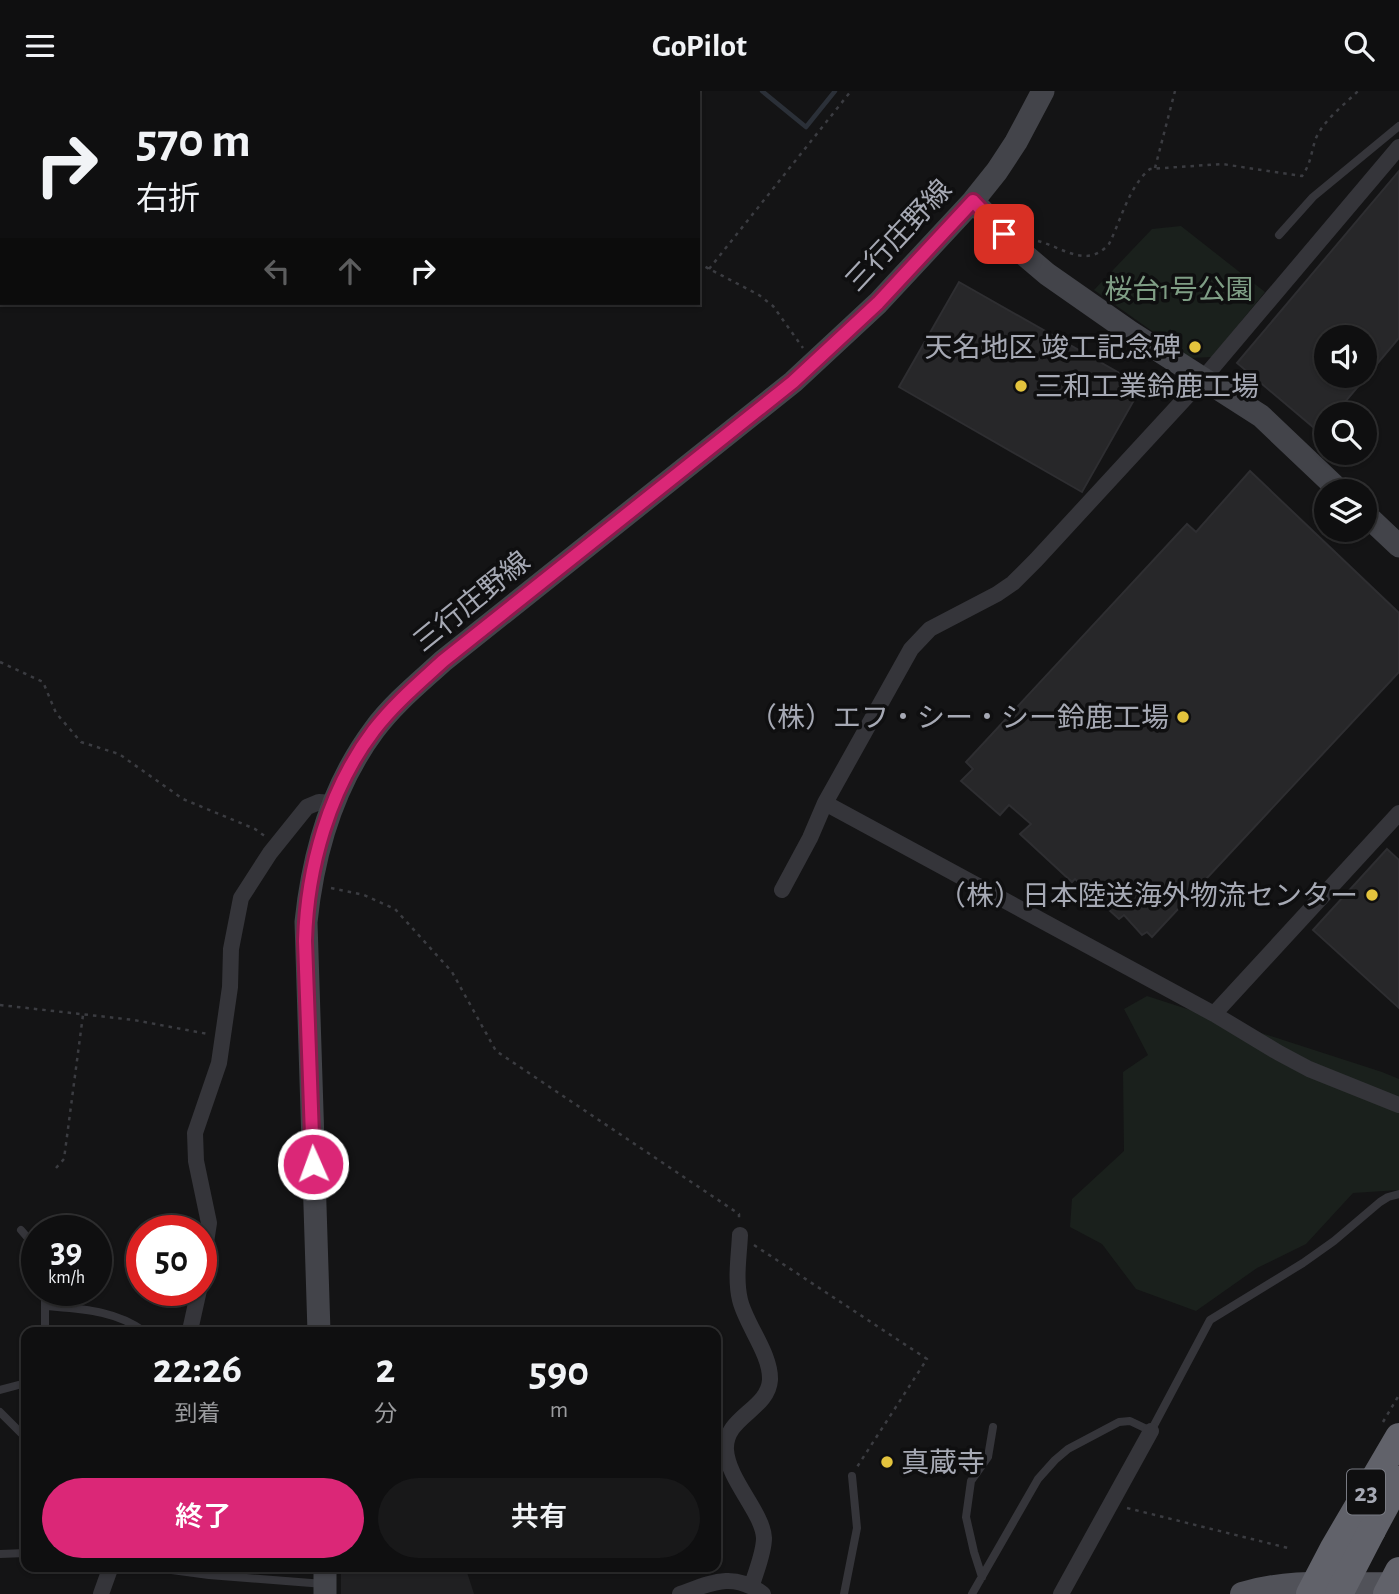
<!DOCTYPE html>
<html lang="ja">
<meta charset="utf-8">
<style>
:root{--surface:#0f0f10;--page:#181819;--text:#f1f3f6;--muted:#9b9c9f;--line:#2f2f30;--accent:#db2777}
body{margin:0;font-family:"Alegreya Sans","Noto Sans JP",sans-serif;background:var(--page);color:var(--text);height:100vh;display:flex;flex-direction:column;font-size:26px;white-space:nowrap}
*{box-sizing:border-box;margin:0}
p{font-size:23px;color:var(--muted)}
.icon{flex:none;width:38px;height:38px;fill:none;stroke:currentColor;stroke-width:2;stroke-linecap:round;stroke-linejoin:round}
.map{position:relative;flex:1;overflow:hidden}
.panel{position:absolute;left:21px;top:1236px;width:700px;height:245px;display:flex;flex-direction:column;background:var(--surface);border-radius:14px;box-shadow:0 2px 5px #0004,0 0 0 2px var(--line)}
.panel>*{flex:none}
.hud{position:absolute;left:0px;top:0px;width:700px;height:214px;box-shadow:0 2px 5px #0004,0 0 0 2px var(--line);background:#0f0f10;color:var(--text);overflow:hidden}
.fabs{position:absolute;left:1314px;top:234px;display:grid;gap:14px}
.fabs a{display:grid;place-items:center;width:63px;height:63px;border-radius:50%;background:var(--surface);box-shadow:0 2px 5px #0004,0 0 0 2px var(--line);font-size:35px}
.speed{position:absolute;left:21px;top:1124px;display:flex;gap:14px;font-size:35px;font-weight:700;text-align:center}
.speed>*{display:grid;place-content:center;width:91px;height:91px;border-radius:50%;background:var(--surface);box-shadow:0 2px 5px #0004,0 0 0 2px var(--line);line-height:1}
.speed small{font-size:18px;font-weight:400}
.speed .limit{border:10px solid #d22;background:#fff;color:#111}
.pin{position:absolute;display:grid;place-items:center;width:60px;height:60px;color:#fff;margin:-30px;border-radius:14px;box-shadow:0 4px 10px #0006}
.me{position:absolute;width:77px;margin:-38px;rotate:358deg;stroke-linejoin:round;filter:drop-shadow(0 0 5px #0008)}
.turn{display:flex;align-items:center;gap:24px;height:147px;padding:0 21px;font-size:32px}
.turn .icon{width:91px;height:91px;stroke-width:2.5}
.turn b{display:block;font-size:49px;line-height:60px}
.lanes{display:flex;align-items:center;height:66px;padding:0 21px;background:#0003;justify-content:center;gap:35px;direction:ltr}
.lanes .off{opacity:.35}
.eta{display:flex;justify-content:space-evenly;align-items:center;height:119px;text-align:center}
.eta b{font-size:42px;font-weight:600;line-height:49px}
.cta{display:flex;gap:14px;margin-top:auto;padding:14px 21px}
.cta a{flex:1;height:80px;border-radius:42px;background:var(--accent);color:#fff;font-size:28px;font-weight:600;line-height:80px;text-align:center}
.cta a+a{background:var(--page);color:var(--text)}
header{display:flex;justify-content:space-between;align-items:center;height:91px;padding:0 21px;background:var(--surface);font-size:32px;font-weight:600}
.map>svg:first-child{display:block}
</style>
<header><svg class="icon" aria-label="menu" viewBox="0 0 24 24"><path d="M4 6h16M4 12h16M4 18h16"/></svg>GoPilot<svg class="icon" aria-label="search" viewBox="0 0 24 24"><circle cx="10" cy="10" r="6"/><path d="M15 15l6 6"/></svg></header>
<div class="map">
<svg width="1399" height="1503" viewBox="0 0 1399 1503">
<rect width="100%" height="100%" fill="#141415"/>
<path fill="#202022" d="M341,1475H465L474,1503H341Z"/>
<path fill="#1a201c" d="M1181,135L1265,201L1212,266L1190,267L1094,199L1152,138Z
M1147,905L1382,981L1399,988V1099L1353,1102L1306,1153L1257,1177L1196,1220L1136,1198L1102,1153L1070,1136L1072,1108L1124,1060L1123,981L1148,964L1124,918Z"/>
<g fill="none" stroke-linecap="round" stroke-linejoin="round">
<path stroke="#2b3038" stroke-width="4.5" d="M762,0L806,36L835,0"/>
</g>
<path fill="#272729" stroke="#2e2e31" stroke-width="2" fill-rule="evenodd" d="M1399,80V247L1334,324H1326V333L1319,341L1237,272ZM1326,247H1365V285H1326Z
M959,191L1142,295L1082,401L899,296Z
M1250,380L1399,522V581L1152,846L1147,841L1142,844L1124,824L1119,828L1075,788L1072,791L1020,743L1031,733L1009,714L1000,724L961,690L973,678L966,671L1187,433L1196,441Z
M1387,758L1399,769V917L1313,839Z"/>
<g fill="none" stroke-linecap="round" stroke-linejoin="round">
<path stroke="#3b3c41" stroke-width="2.5" stroke-dasharray="3.5 5" stroke-linecap="butt" d="M481,0L483,2
M1155,77L1175,0
M1038,150C1064,157 1087,178 1109,153C1121,129 1129,95 1150,78L1222,73L1302,85C1311,73 1311,61 1316,47C1324,29 1344,14 1358,0
M698,172L759,204L773,215L803,257
M709,178L851,0
M0,571L43,591L56,622L81,651L119,663L183,708L255,738L266,746
M331,797L364,804L395,818L452,881L496,960L739,1123V1130
M0,914L134,929L208,943
M56,1077L64,1068L83,924
M754,1154L927,1268L857,1376
M1383,1331L1399,1304
M1127,1417L1288,1457"/>
<path stroke="#35353a" stroke-width="8" d="M1279,144L1313,106L1399,35
M21,1139L33,1153L37,1155
M45,1199V1241
M46,1215C81,1218 116,1219 145,1241
M0,1299L26,1292
M0,1321L26,1347
M0,1463L26,1462
M142,1475L209,1484L324,1493
M982,1486L974,1461L966,1426L971,1390L988,1366L993,1336
M844,1503L857,1437L852,1385
M972,1503L1038,1388L1055,1369L1068,1358L1119,1331L1130,1330L1151,1340L1210,1229L1303,1172L1334,1150L1380,1111L1388,1106L1399,1103"/>
<path stroke="#35353a" stroke-width="16" d="M1399,56L1202,289L1036,469L1013,492L997,503L930,538L911,558L825,712L1214,923L1279,962L1309,978L1399,1014
M782,799L810,747L825,712
M1214,923L1399,722
M740,1144C739,1165 735,1188 740,1209C746,1234 771,1263 770,1289C768,1319 724,1326 726,1359C728,1389 763,1422 764,1447C764,1462 756,1480 752,1494
M201,1183L209,1132L196,1070L195,1042L219,972L230,896L231,858L241,807L270,762L307,716L319,711L333,712
M191,1235L199,1199
M101,1503L111,1475
M680,1503C711,1492 733,1480 763,1503
M1061,1503L1151,1340"/>
<path stroke="#43444a" stroke-width="23" d="M973,110L1020,160L1047,183L1130,241L1261,325L1341,401
M1365,423L1399,455
M319,1241L306,831C313,763 333,694 374,639C393,613 419,592 443,570L793,291L878,212L973,110L997,80L1016,51L1043,0
M325,1475V1503"/>
<path stroke="#515259" stroke-width="24" d="M1242,1503C1294,1487 1346,1495 1399,1493"/>
<path stroke="#61626a" stroke-width="28" d="M1372,1439L1399,1389
M1310,1503L1334,1457L1399,1346
M1387,1503L1399,1480"/>
<path stroke="#61626a" stroke-width="28" d="M1339,1503L1372,1439"/>
</g>
<g fill="none" stroke-linecap="round" stroke-linejoin="round">
<defs>
<path id="route" d="M313,1073L305,850C307,777 329,698 374,639C394,613 419,592 443,570L793,291L878,212L973,110L1004,143"/>
</defs>
<use href="#route" stroke="#8e194d" stroke-width="18"/>
<use href="#route" stroke="#db2777" stroke-width="12"/>
</g>
<g fill="#e3c33d" stroke="#0f0f10" stroke-width="2.5">
<circle cx="1195" cy="256" r="7"/>
<circle cx="1021" cy="295" r="7"/>
<circle cx="1183" cy="626" r="7"/>
<circle cx="1372" cy="804" r="7"/>
<circle cx="887" cy="1371" r="7"/>
</g>
<g text-anchor="middle" stroke-width="7" stroke-linejoin="round" paint-order="stroke">
<rect fill="#0f0f10" stroke="#797b83" stroke-width="2" x="1347" y="1378.5" width="38" height="45" rx="5"/>
<g font-size="26" font-weight="bold" fill="#a6a9b4">
<text x="1366" y="1410">23</text>
</g>
<g font-size="28" fill="#a6a9b4" stroke="#0f0f10">
<text transform="translate(898 144) rotate(-47)" y="10">三行庄野線</text>
<text transform="translate(471 510) rotate(-39)" y="10">三行庄野線</text>
</g>
<g font-size="28" fill="#7f9e85" stroke="#0f0f10">
<text x="1179" y="208">桜台1号公園</text>
</g>
<g font-size="28" fill="#a6a9b4" stroke="#0f0f10" text-anchor="end">
<text x="1181" y="266">天名地区 竣工記念碑</text>
<text x="1035" y="305" text-anchor="start">三和工業鈴鹿工場</text>
<text x="1169" y="636">（株）エフ・シー・シー鈴鹿工場</text>
<text x="1358" y="814">（株）日本陸送海外物流センター</text>
<text x="901" y="1381" text-anchor="start">真蔵寺</text>
</g>
</g>
</svg>
<div class="fabs">
<a><svg class="icon" aria-label="sound" viewBox="0 0 24 24"><path d="M4 9h4l5-4v14l-5-4H4zM17 9q2 3 0 6"/></svg></a>
<a><svg class="icon" aria-label="search" viewBox="0 0 24 24"><circle cx="10" cy="10" r="6"/><path d="M15 15l6 6"/></svg></a>
<a><svg class="icon" aria-label="layers" viewBox="0 0 24 24"><path d="M12 4l9 5-9 5-9-5zM3 14l9 5 9-5"/></svg></a>
</div>
<div class="speed"><div>39<small>km/h</small></div><div class="limit">50</div></div>
<div class="pin" style="left:1004px;top:143px;background:#d93025"><svg class="icon" aria-label="arrive" viewBox="0 0 24 24"><path d="M6 21V4h12l-3 4 3 4H6"/></svg></div>
<svg class="me" style="left:313px;top:1073px" viewBox="-20 -20 40 40"><circle r="17" fill="#db2777" stroke="#fff" stroke-width="3"/><path d="M0-11L8 9 0 5-8 9z" fill="#fff"/></svg>
<div class="hud">
<div class="turn"><svg class="icon" aria-label="right" viewBox="0 0 24 24"><path d="M7 20v-9h11M14 6l5 5-5 5"/></svg><div><b>570 m</b>右折</div></div>
<div class="lanes"><svg class="icon off" aria-label="left" viewBox="0 0 24 24"><path d="M17 20v-9H6M10 6l-5 5 5 5"/></svg><svg class="icon off" aria-label="ahead" viewBox="0 0 24 24"><path d="M12 20V5M6 11l6-6 6 6"/></svg><svg class="icon" aria-label="right" viewBox="0 0 24 24"><path d="M7 20v-9h11M14 6l5 5-5 5"/></svg></div>
</div>
<section class="panel">
<div class="eta">
<div><b>22:26</b><p>到着</p></div>
<div><b>2</b><p>分</p></div>
<div><b>590</b><p>m</p></div>
</div>
<div class="cta"><a>終了</a><a>共有</a></div>
</section>
</div>
